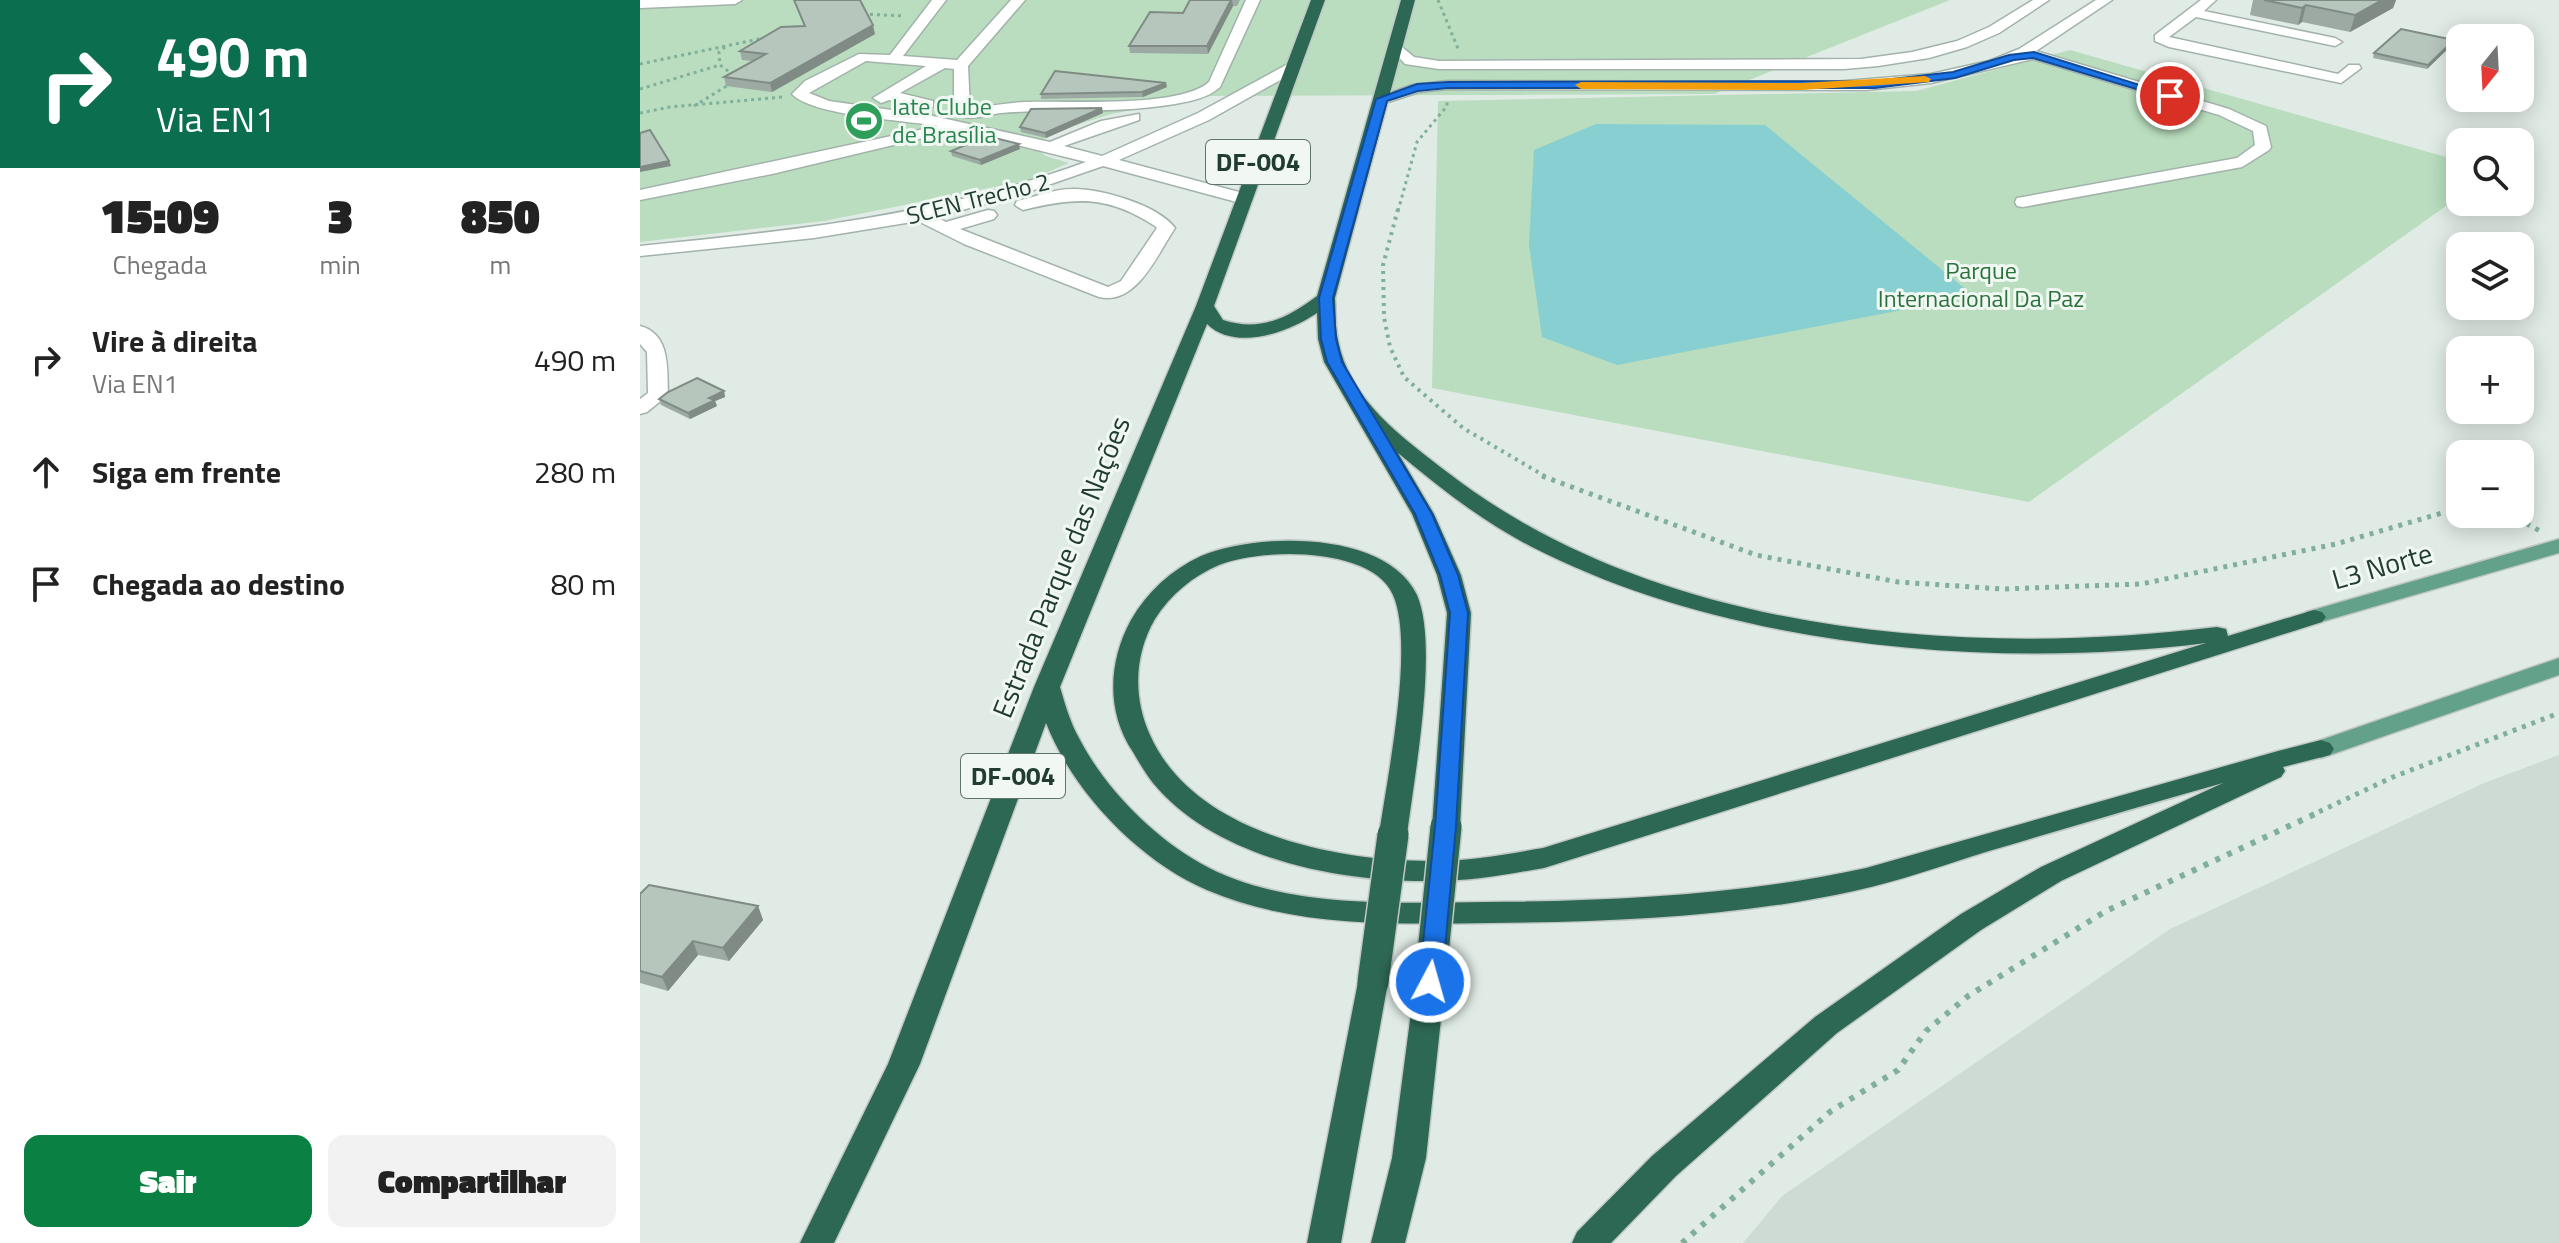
<!DOCTYPE html>
<html lang="pt">
<meta charset="utf-8">
<style>
:root{--surface:#fff;--page:#f2f2f2;--text:#222;--muted:#767676;--accent:#0b8043}
body{margin:0;font-family:"Titillium Web",sans-serif;background:var(--page);color:var(--text);height:100vh;display:flex;flex-direction:column;font-size:30px;white-space:nowrap}
*{box-sizing:border-box;margin:0}
p{font-size:26px;color:var(--muted)}
.icon{flex:none;width:44px;height:44px;fill:none;stroke:currentColor;stroke-width:2;stroke-linecap:round;stroke-linejoin:round}
.map{position:relative;flex:1;overflow:hidden}
.sheet{display:flex;flex-direction:column;background:var(--surface);width:640px}
.sheet>*{flex:none}
.top-card{background:#0b6e4f;color:#fff;overflow:hidden}
.needle{width:52px;rotate:198deg}
.fabs{position:absolute;left:1806px;top:24px;display:grid;gap:16px}
.fabs a{display:grid;place-items:center;width:88px;height:88px;border-radius:16px;background:var(--surface);box-shadow:0 4px 20px #0003;font-size:40px}
.pin{position:absolute;display:grid;place-items:center;width:68px;height:68px;color:#fff;margin:-34px;border:4px solid #fff;border-radius:50%;box-shadow:0 2px 8px #0007}
.me{position:absolute;width:88px;margin:-44px;rotate:6deg;stroke-linejoin:round;filter:drop-shadow(0 0 6px #0008)}
.turn{display:flex;align-items:center;gap:28px;height:168px;padding:0 24px;font-size:36px}
.turn .icon{width:104px;height:104px;stroke-width:2.5}
.turn b{display:block;font-size:56px;line-height:68px}
.eta{display:flex;justify-content:space-evenly;align-items:center;height:136px;text-align:center}
.eta b{font-size:48px;font-weight:800;line-height:56px}
.cta{display:flex;gap:16px;margin-top:auto;padding:16px 24px}
.cta a{flex:1;height:92px;border-radius:16px;background:var(--accent);color:#fff;font-size:32px;font-weight:800;line-height:92px;text-align:center}
.cta a+a{background:var(--page);color:var(--text)}
ul{padding:0;list-style:none}
li{display:flex;align-items:center;gap:24px;height:112px;padding:0 24px}
li div{flex:1}
li b{display:block;font-size:30px}
li em{font-style:normal}
main{display:flex;flex:1;min-height:0}
.map>svg:first-child{display:block}
</style>
<main>
<section class="sheet">
<div class="top-card">
<div class="turn"><svg class="icon" aria-label="right" viewBox="0 0 24 24"><path d="M7 20v-9h11M14 6l5 5-5 5"/></svg><div><b>490 m</b>Via EN1</div></div>
</div>
<div class="eta">
<div><b>15:09</b><p>Chegada</p></div>
<div><b>3</b><p>min</p></div>
<div><b>850</b><p>m</p></div>
</div>
<ul>
<li><svg class="icon" aria-label="right" viewBox="0 0 24 24"><path d="M7 20v-9h11M14 6l5 5-5 5"/></svg><div><b>Vire à direita</b><p>Via EN1</p></div><em>490 m</em></li>
<li><svg class="icon" aria-label="ahead" viewBox="0 0 24 24"><path d="M12 20V5M6 11l6-6 6 6"/></svg><div><b>Siga em frente</b></div><em>280 m</em></li>
<li><svg class="icon" aria-label="arrive" viewBox="0 0 24 24"><path d="M6 21V4h12l-3 4 3 4H6"/></svg><div><b>Chegada ao destino</b></div><em>80 m</em></li>
</ul>
<div class="cta"><a>Sair</a><a>Compartilhar</a></div>
</section>
<div class="map">
<svg width="1919" height="1243" viewBox="0 0 1919 1243">
<rect width="100%" height="100%" fill="#e0ebe5"/>
<path fill="#cedbd4" d="M1919,755V1243H1103L1142,1196L1530,929L1844,783Z"/>
<path fill="#b9ddbe" d="M52,0H1310L1074,94L571,96L471,114L427,128L391,145L406,156L429,163L389,180L184,221L0,242V3Z
M1430,50L1820,161V196L1389,502L792,388L798,101L1276,91Z"/>
<path fill="#88cfd1" d="M956,124L1125,125L1334,296L977,365L902,337L889,245L894,150Z"/>
<g fill="none" stroke-linecap="round" stroke-linejoin="round">
<defs>
<path id="minor" d="M0,0H102L95,4L0,8Z
M292,0H306L263,56L317,60L371,0H385L328,66L330,109C348,106 366,103 385,102C428,100 538,109 569,82L606,0H620L580,87C568,98 551,101 535,104C477,114 419,108 361,113C345,115 327,123 314,112V69L305,68L260,93L293,101V107L288,109L249,100L241,103L233,98L286,66L226,61L169,93L189,101L293,116L410,142L461,121L499,114V120L424,146L462,156L558,113L648,64H658V70L569,120L479,160L610,195L612,199L604,204L463,166L382,194L296,217L306,222L348,210L354,211L357,215L354,219L320,229L468,287L481,281L517,228L515,226C467,195 435,197 383,210L375,205L377,201C395,197 414,189 432,189C460,188 518,205 535,228C518,253 497,306 459,297L324,244L278,221L174,238L0,256V246C153,231 301,215 446,162L316,130L132,174L0,200V190L298,126C264,120 173,116 152,94L165,81L219,54L250,55Z
M1393,0H1409L1359,33L1327,47L1289,58L1238,66L1204,69H799L765,64L750,47L757,43L774,57L799,61L1221,59L1272,52L1317,41L1349,27Z
M1456,0H1472L1396,51L1589,109L1626,126L1631,147L1629,150L1602,167L1383,207L1377,206L1375,202L1377,198L1383,197L1597,158L1615,145L1613,131L1579,115L1393,59L1291,83L1226,90L808,89L779,92L742,104L734,99L772,85L808,81L1193,82L1291,74L1349,61L1379,49Z
M1561,0H1576L1564,11L1695,38L1702,42L1695,46L1556,17L1529,37L1698,74L1709,65H1719L1721,68L1701,83L1529,47L1515,41V35Z
M0,326C31,334 27,370 28,395L7,412L0,414V399L8,393L7,352L0,344Z"/>
<path id="major" d="M1919,539V553L1674,624L1666,622L1662,617L1666,612Z
M1919,658V675L1690,755L1681,758L1672,755L1668,749L1672,743Z"/>
<path id="highway" d="M671,0H685L574,306L583,320C620,332 648,318 677,296L761,0H775L695,298C696,312 695,327 698,340C709,400 762,437 807,472C1016,634 1323,658 1577,627L1586,629L1588,636L1674,610L1682,612L1686,617L1682,622L904,868C868,874 832,881 796,881C701,883 576,859 513,783C505,773 499,762 493,752C466,712 468,662 491,620C507,592 531,570 561,556C616,532 747,530 777,595C799,646 774,777 767,835L763,842L753,845L743,842L739,835C747,778 775,645 753,595C732,546 620,548 579,565C553,576 530,595 515,619C494,655 493,698 510,735C554,834 698,862 794,861C831,861 867,854 903,848L1566,643C1352,670 1087,647 892,547C843,522 800,488 758,453L794,514L821,575L831,613L820,827L816,834L806,836L796,834L792,827L807,613L797,575L772,514L684,362L678,339L677,313C649,332 596,352 567,324L420,687C425,704 430,722 439,738C464,787 512,836 560,863C640,909 756,903 846,902C973,901 1102,895 1226,868L1638,751L1681,740L1690,743L1694,749L1690,755L1643,767L1645,771L1641,777L1421,881L1341,930L1197,1033L1036,1176L971,1243H932L937,1232L1012,1156L1175,1017L1321,914L1401,867L1583,783C1505,805 1427,828 1349,851C1304,865 1260,881 1214,891C1096,917 972,922 851,923C758,924 655,928 567,890C499,861 433,792 406,723L280,1064L194,1243H160L248,1064L394,687L556,306Z
M733,971L744,974L748,982L701,1243H667L718,982L722,974Z
M790,971L801,974L805,982L786,1158L765,1243H731L752,1158L775,982L779,974Z"/>
</defs>
<use href="#minor" stroke="#a3b3ab" stroke-width="3"/>
<use href="#major" stroke="#c1c8c5" stroke-width="3"/>
<use href="#highway" stroke="#c1c8c5" stroke-width="3"/>
<path stroke="#80af9a" stroke-width="3" stroke-dasharray="3 4" stroke-linecap="butt" d="M798,0L819,51
M223,14L265,16
M85,47L79,52L80,65L96,77
M0,64L124,38
M0,89L80,65
M54,106L90,84
M0,113L30,107L143,97
M758,211L777,142L807,106V99"/>
<path stroke="#80af9a" stroke-width="4" stroke-dasharray="3 5" stroke-linecap="butt" d="M758,209L743,265L744,317L750,347L764,377L823,428L908,478"/>
<path stroke="#80af9a" stroke-width="5" stroke-dasharray="4 6" stroke-linecap="butt" d="M902,476L1116,555L1258,582L1362,589L1501,584L1696,544L1802,513L1820,512
M1869,514L1900,531
M1670,816L1753,777L1919,713"/>
<path stroke="#80af9a" stroke-width="6" stroke-dasharray="5 8" stroke-linecap="butt" d="M1042,1243L1191,1111L1258,1070L1286,1031L1328,996L1466,911L1675,814"/>
<use href="#minor" fill="#fff" fill-rule="evenodd"/>
<use href="#major" fill="#64a18a" fill-rule="evenodd"/>
<use href="#highway" fill="#2d6854" fill-rule="evenodd"/>
<defs>
<path id="highway-bridge" d="M733,982L753,835
M790,982L806,827"/>
</defs>
<use href="#highway-bridge" stroke="#c1c8c5" stroke-width="34" stroke-linecap="butt"/>
<use href="#highway-bridge" stroke="#2d6854" stroke-width="31"/>
</g>
<path fill="#9daaa3" d="M154,0L235,34L132,92L86,86L84,77L113,61L102,60L100,51L164,26Z
M550,0H600L597,6H593L568,54L490,53L489,46L543,13Z
M1613,0H1756L1753,8L1710,32L1662,22L1658,25L1610,15Z
M1814,40L1813,44L1787,69L1733,58L1734,53Z
M527,87L503,97L401,99V94Z
M462,108L463,113L406,138L381,132L380,127Z
M380,149L341,165L312,156L311,151Z
M84,391L85,397L75,401L77,406L50,419L21,405L19,399Z
M0,894L118,906L123,920L89,961L58,955L28,991L0,983Z"/>
<path fill="#7f8b84" d="M592,0L593,6L568,54L567,46Z
M1742,0H1756L1753,8L1710,32L1715,15Z
M1666,5L1662,22L1658,25L1662,8Z
M233,25L235,34L132,92L130,83Z
M1814,40L1813,44L1787,69L1788,65Z
M526,83L527,87L503,97L502,92Z
M462,108L463,113L406,138L405,133Z
M379,144L380,149L341,165L340,160Z
M29,161L31,166L0,172V167Z
M84,391L85,397L75,401L77,406L50,419L48,413L69,398Z
M118,906L123,920L89,961L83,948Z
M53,941L58,955L28,991L22,977Z"/>
<path fill="#b6c6bd" stroke="#7f8b84" stroke-width="2" d="M154,0H220L233,25L130,83L84,77L126,54L100,51L141,27L165,26Z
M550,0H591L567,46H489L510,12L543,13Z
M1624,0H1742L1715,15L1666,5L1662,8Z
M1761,29L1814,40L1788,65L1734,53Z
M415,71L526,83L502,92L401,94Z
M462,108L405,133L380,127L391,109Z
M10,130L29,161L0,167V133Z
M347,136L379,144L340,160L311,151Z
M57,378L84,391L69,398L75,400L48,413L19,399L28,392Z
M9,885L118,906L83,948L53,941L22,977L0,971V894Z"/>
<path fill="#1a73e8" stroke="#114b97" stroke-width="2" d="M1394,52L1535,96L1526,98L1393,58L1374,60L1315,78L1235,88H808L778,91L747,101L693,298L696,339L702,362L792,514L818,575L828,613L816,827L802,982L798,988L790,990L782,988L779,982L795,827L810,613L800,575L775,514L687,362L681,339L679,298L736,99L777,84L808,82L1235,81L1313,72L1369,55Z"/>
<path fill="#f59e0b" d="M1285,76L1291,79L1289,82L1161,90L941,89L935,85L941,82L1161,83Z"/>
<defs>
<symbol id="stadium-disc" viewBox="-11 -11 22 22"><circle r="9.5" fill="#2e9e5b" stroke="#f1f8f3"/><path d="M0-5a6.5 5 0 1 0 0 10a6.5 5 0 1 0 0-10ZM-3.5-1.8h7v3.6h-7Z" fill="#fff"/></symbol>
</defs>
<g fill-rule="evenodd">
<use href="#stadium-disc" x="202" y="99" width="44" height="44"/>
</g>
<g text-anchor="middle" stroke-width="6" stroke-linejoin="round" paint-order="stroke">
<g font-size="24" fill="#27864d" stroke="#f1f8f3" text-anchor="start">
<text x="252" y="115">Iate Clube<tspan x="252" dy="28">de Brasília</tspan></text>
</g>
<g font-size="24" fill="#213c31" stroke="#f1f8f3">
<text transform="translate(338 199) rotate(-14)" y="8">SCEN Trecho 2</text>
</g>
<g font-size="24" fill="#2b733d" stroke="#f1f8f3">
<text x="1341" y="279">Parque<tspan x="1341" dy="28">Internacional Da Paz</tspan></text>
</g>
<g fill="#f1f8f3" stroke="#5f746b" stroke-width="2">
<rect x="566" y="140" width="104" height="44" rx="6"/>
<rect x="321" y="754" width="104" height="44" rx="6"/>
</g>
<g font-size="26" font-weight="bold" fill="#213c31">
<text x="618" y="171">DF-004</text>
<text x="373" y="785">DF-004</text>
</g>
<g font-size="28" fill="#213c31" stroke="#f1f8f3">
<text transform="translate(1742 566) rotate(-16)" y="10">L3 Norte</text>
<text transform="translate(421 567) rotate(-68)" y="10">Estrada Parque das Nações</text>
</g>
</g>
</svg>
<div class="fabs">
<a><svg class="needle" viewBox="-14 -14 28 28"><path d="M0-13l5 13h-10z" fill="#e53935"/><path d="M0 13l5-13h-10z" fill="#767676"/></svg></a>
<a><svg class="icon" aria-label="search" viewBox="0 0 24 24"><circle cx="10" cy="10" r="6"/><path d="M15 15l6 6"/></svg></a>
<a><svg class="icon" aria-label="layers" viewBox="0 0 24 24"><path d="M12 4l9 5-9 5-9-5zM3 14l9 5 9-5"/></svg></a>
<a>+</a>
<a>−</a>
</div>
<div class="pin" style="left:1530px;top:96px;background:#d93025"><svg class="icon" aria-label="arrive" viewBox="0 0 24 24"><path d="M6 21V4h12l-3 4 3 4H6"/></svg></div>
<svg class="me" style="left:790px;top:982px" viewBox="-20 -20 40 40"><circle r="17" fill="#1a73e8" stroke="#fff" stroke-width="3"/><path d="M0-11L8 9 0 5-8 9z" fill="#fff"/></svg>
</div>
</main>
